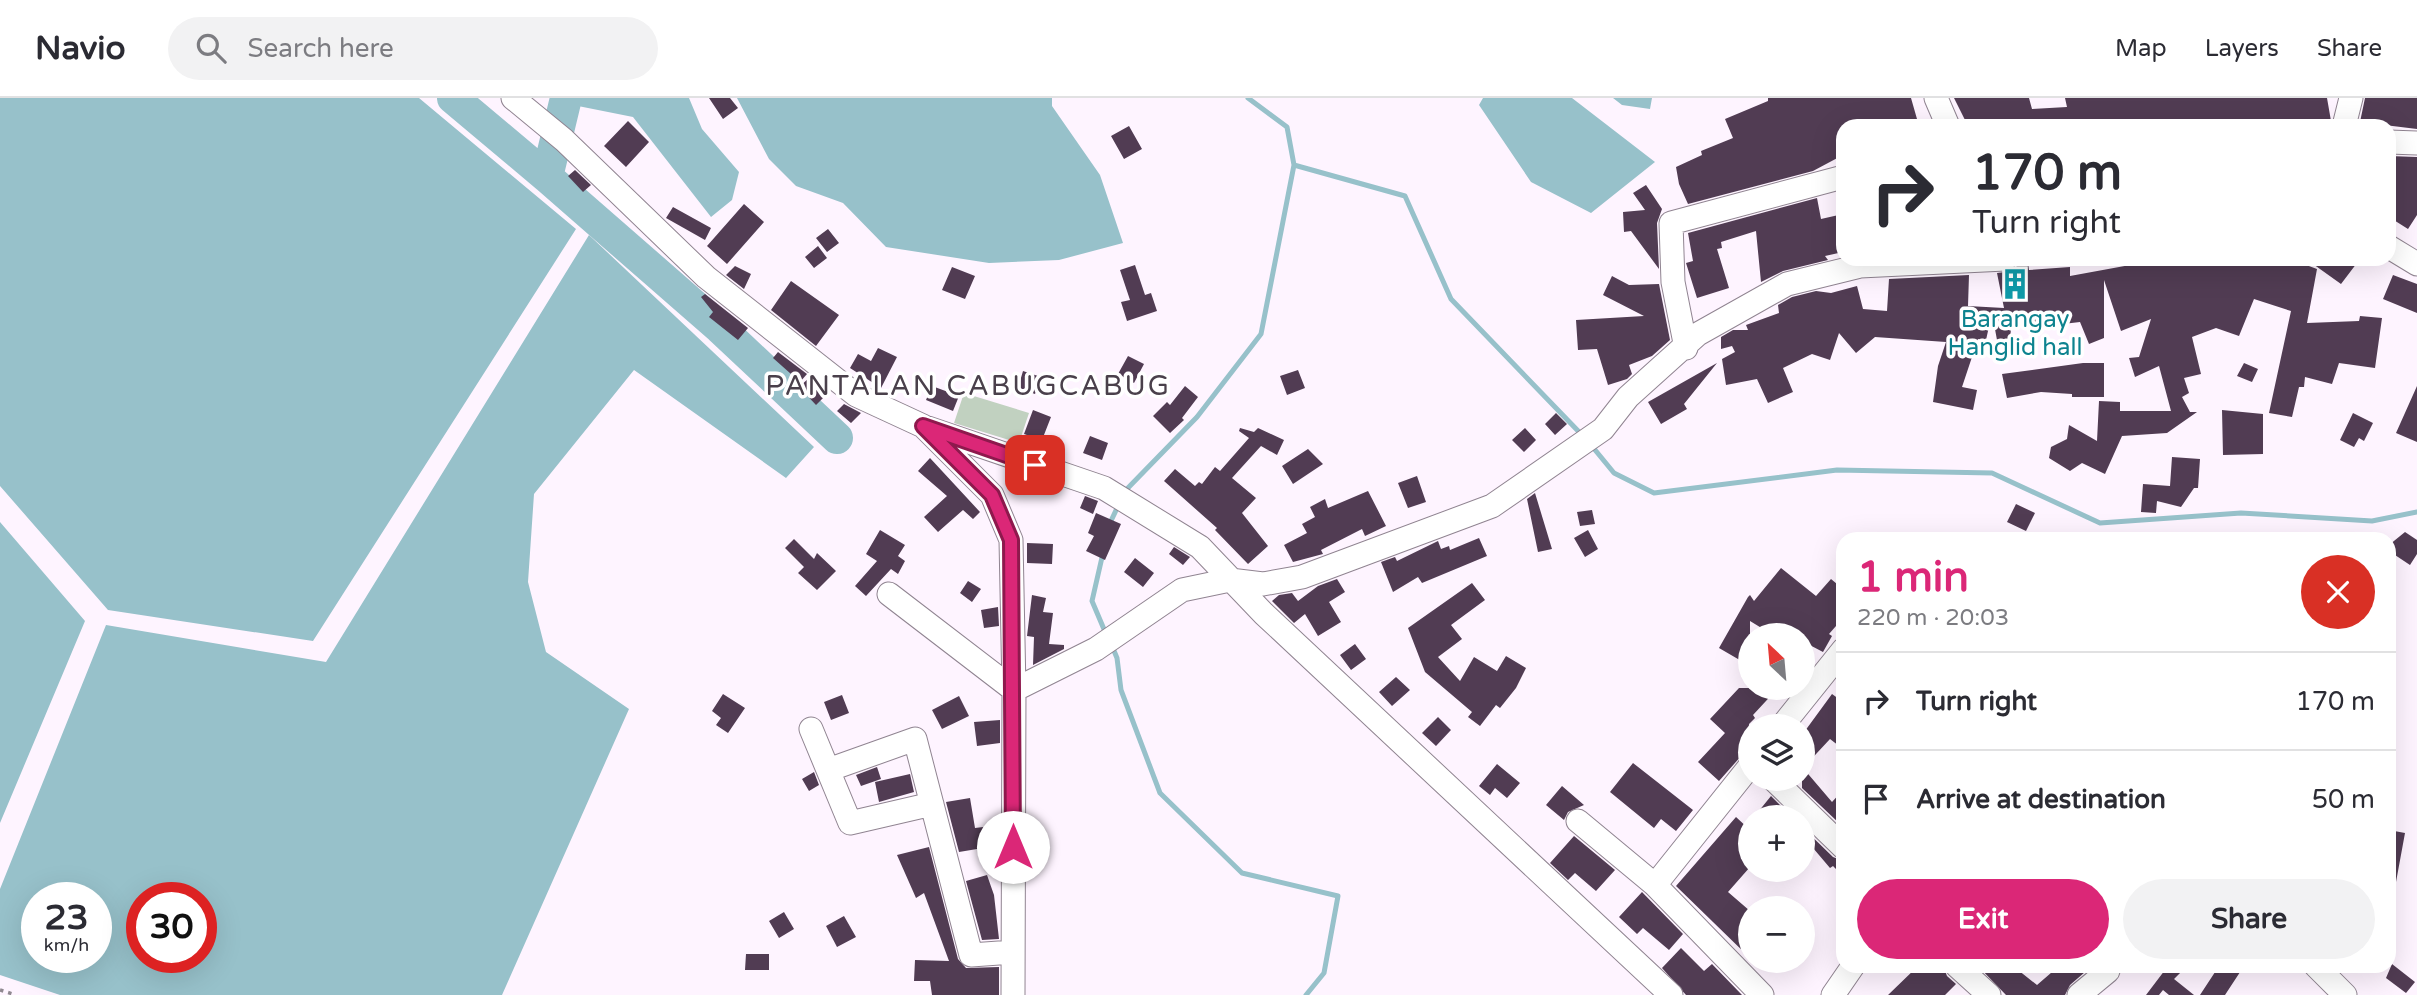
<!DOCTYPE html>
<meta charset="utf-8">
<style>
:root{--surface:#fff;--page:#f2f2f3;--text:#2b2b33;--muted:#7c7c81;--line:#e1e1e2;--accent:#db2777}
body{margin:0;font-family:"Varela Round",sans-serif;background:var(--page);color:var(--text);height:100vh;display:flex;flex-direction:column;font-size:26px;white-space:nowrap}
*{box-sizing:border-box;margin:0}
p{font-size:23px;color:var(--muted)}
.icon{flex:none;width:38px;height:38px;fill:none;stroke:currentColor;stroke-width:2;stroke-linecap:round;stroke-linejoin:round}
.map{position:relative;flex:1;overflow:hidden}
.drawer{position:absolute;left:1836px;top:434px;width:560px;height:441px;display:flex;flex-direction:column;background:var(--surface);border-radius:21px;box-shadow:0 7px 28px #0002}
.drawer>*{flex:none}
.banner{position:absolute;left:1836px;top:21px;width:560px;height:147px;border-radius:21px;box-shadow:0 7px 28px #0002;background:#fff;color:var(--text);overflow:hidden}
.needle{width:46px;rotate:334deg}
.tools{position:absolute;left:1738px;top:525px;display:grid;gap:14px}
.tools a{display:grid;place-items:center;width:77px;height:77px;border-radius:50%;background:var(--surface);box-shadow:0 7px 28px #0002;font-size:35px}
.speed{position:absolute;left:21px;top:784px;display:flex;gap:14px;font-size:35px;font-weight:700;text-align:center}
.speed>*{display:grid;place-content:center;width:91px;height:91px;border-radius:50%;background:var(--surface);box-shadow:0 7px 28px #0002;line-height:1}
.speed small{font-size:18px;font-weight:400}
.speed .limit{border:10px solid #d22;background:#fff;color:#111}
.pin{position:absolute;display:grid;place-items:center;width:60px;height:60px;color:#fff;margin:-30px;border-radius:14px;box-shadow:0 4px 10px #0006}
.me{position:absolute;width:77px;margin:-38px;rotate:0deg;stroke-linejoin:round;filter:drop-shadow(0 0 5px #0008)}
.turn{display:flex;align-items:center;gap:24px;height:147px;padding:0 21px;font-size:32px}
.turn .icon{width:91px;height:91px;stroke-width:2.5}
.turn b{display:block;font-size:49px;line-height:60px}
.round{display:grid;place-items:center;flex:none;width:74px;height:74px;border-radius:37px;background:var(--page)}
.headline{display:flex;align-items:center;justify-content:space-between;height:119px;padding:0 21px}
h1{font-size:42px;font-weight:700;line-height:52px;color:var(--accent)}
.action{display:flex;gap:14px;margin-top:auto;padding:14px 21px}
.action a{flex:1;height:80px;border-radius:42px;background:var(--accent);color:#fff;font-size:28px;font-weight:700;line-height:80px;text-align:center}
.action a+a{background:var(--page);color:var(--text)}
ul{padding:0;list-style:none}
li{display:flex;align-items:center;gap:21px;height:98px;padding:0 21px;border-top:2px solid var(--line)}
li div{flex:1}
li b{display:block;font-size:26px}
li em{font-style:normal}
header{display:flex;align-items:center;gap:42px;box-sizing:border-box;height:98px;padding:0 35px;background:var(--surface);border-bottom:2px solid var(--line)}
header strong{font-size:33px}
nav{display:flex;gap:38px;margin-inline-start:auto;font-size:24px}
.search{width:490px;height:63px;background:var(--page);display:flex;align-items:center;gap:18px;box-sizing:border-box;padding:0 24px;border-radius:38px;color:var(--muted);font-size:26px}
.map>svg:first-child{display:block}
</style>
<header>
<strong>Navio</strong>
<div class="search"><svg class="icon" aria-label="search" viewBox="0 0 24 24"><circle cx="10" cy="10" r="6"/><path d="M15 15l6 6"/></svg>Search here</div>
<nav><a>Map</a><a>Layers</a><a>Share</a></nav>
</header>
<div class="map">
<svg width="2417" height="897" viewBox="0 0 2417 897">
<rect width="100%" height="100%" fill="#fef4ff"/>
<path fill="#c1d1c0" d="M964,295L1029,315L1019,345L954,325Z"/>
<path fill="#97c1ca" fill-rule="evenodd" d="M0,0H419L576,131L313,543L108,512L0,388Z
M552,0H689L702,31L739,74L732,102L711,119L633,19L553,3Z
M737,0H1052V8L1100,77L1123,145L1059,162L989,165L886,149L843,105L796,88L769,61Z
M1483,0H1572L1655,64L1591,115L1531,84L1479,7Z
M1613,0H1652L1650,11L1622,7Z
M589,137L814,349L786,380L634,272L534,396L528,484L546,554L629,611L502,897H60L0,877V791L106,527L326,564ZM37,800H96V859H37ZM142,800H201V859H142Z
M0,424L85,523L0,725Z"/>
<g fill="none" stroke-linecap="round" stroke-linejoin="round">
<path stroke="#97c1ca" stroke-width="5" d="M1294,67L1405,98L1451,201L1582,337
M1591,347L1614,375L1654,395L1837,372L1992,375L2100,425L2241,415L2372,423L2417,414
M1124,394L1197,319L1261,236L1294,67L1287,29L1248,0
M1110,425L1119,406
M1103,455L1092,503L1106,536
M1112,548L1117,560L1121,592L1160,695L1242,775L1338,798L1324,875L1306,897"/>
<path stroke="#97c1ca" stroke-width="32" d="M453,0L547,79
M566,0L547,79L720,230L837,340"/>
</g>
<path fill="#513c53" d="M709,0H730L738,10L723,21Z
M1768,0H1911L1919,28H1843V57L1813,73L1688,106L1679,86L1676,69L1702,57L1701,53L1733,40L1725,21L1768,3Z
M1954,0H2029L2032,11L2067,9L2065,0H2327L2331,23L2330,28H1968Z
M2365,0H2417V31L2360,24Z
M628,23L649,44L626,69L604,48Z
M1129,28L1142,51L1124,61L1111,38Z
M2389,58L2417,59V117L2408,131L2389,119Z
M575,72L591,87L583,94L568,78Z
M1646,87L1662,111L1657,125L1659,171L1631,133L1624,134L1623,114L1645,112L1633,95Z
M1817,100L1821,121L1843,116V154L1825,158L1828,162L1783,173L1761,184L1756,133L1721,144L1722,150L1717,151L1729,190L1697,200L1686,165L1693,163L1688,135Z
M744,106L764,124L727,166L707,148Z
M673,109L711,130L705,142L666,120Z
M828,131L839,145L827,154L816,140Z
M818,148L827,160L814,170L805,159Z
M2215,161H2244V168L2274,161H2290L2317,171L2307,225L2359,223L2360,218L2382,220L2375,270L2339,265L2332,286L2305,279L2304,289H2299L2292,319L2269,315L2291,213L2254,201L2239,238L2216,230L2192,239L2201,276L2184,280L2189,295L2182,299L2190,314H2197L2167,335L2122,338L2105,376L2082,365L2070,373L2049,360L2051,349L2067,341L2069,327L2097,343L2099,303L2120,304V313H2171L2159,268L2135,279L2129,260L2139,259L2151,221L2121,233L2104,182V240L2089,246L2080,224L2046,228L2045,224L2011,230L2010,243L1997,242L1992,215L1986,242L1978,241L1962,289L1977,292L1973,312L1933,304L1938,268L1946,244L1875,239L1856,255L1839,235L1830,262L1812,256L1783,270L1793,294L1768,305L1757,281L1726,287L1722,261L1735,254L1732,248L1721,251V239L1733,232H1748L1746,227L1779,215L1778,207L1792,199L1816,193L1831,195L1857,188L1863,211L1887,213L1889,181L1969,177L1968,208L2004,210L1997,175L2012,173L2018,167L2028,165L2029,172L2070,169V178L2141,165L2214,167Z
M2306,161H2360L2341,186Z
M1135,167L1145,197L1151,195L1157,213L1127,223L1121,204L1130,202L1120,172Z
M735,168L751,176L744,191L726,177Z
M952,169L975,178L965,201L942,192Z
M2393,177L2417,186V215L2383,201Z
M1612,178L1629,187L1659,186L1670,242L1652,258L1629,267L1632,276L1627,281L1608,287L1597,251L1578,252L1576,222L1644,218L1603,197Z
M791,183L839,217L816,248L771,212Z
M705,196L748,230L738,242L709,219L713,214L701,199Z
M878,250L897,259L881,290L850,270L858,256L871,263Z
M778,254L807,276L800,284L773,260Z
M1128,258L1144,266L1134,285L1118,276Z
M1717,265L1684,306L1687,311L1661,326L1648,304Z
M2083,265H2104V299H2072V296L2041,294L2007,300L2002,276Z
M2244,265L2258,271L2252,284L2237,278Z
M1298,272L1305,290L1287,297L1280,278Z
M1023,273L1041,279L1035,296L1018,290Z
M809,280L826,297L816,307L799,289Z
M932,288L959,298L953,313L926,302Z
M1185,288L1198,299L1182,320L1184,322L1170,335L1153,318L1167,304L1170,307Z
M2417,288V344L2396,335Z
M844,306L861,315L851,325L837,313Z
M1033,312L1051,319L1042,342L1024,336Z
M2222,312L2263,316V356L2223,357Z
M1556,315L1567,326L1555,337L1545,326Z
M2353,315L2373,325L2364,343L2359,340L2354,349L2340,342Z
M1240,330L1254,334L1258,330L1284,342L1277,357L1261,348L1232,380L1256,400L1242,415L1268,448L1248,466L1215,432L1217,430L1164,383L1175,371L1195,388L1199,384L1202,386L1215,369L1220,373L1249,340L1239,333Z
M1525,330L1536,342L1524,354L1512,342Z
M1090,338L1108,345L1102,362L1083,355Z
M1308,351L1323,366L1293,386L1282,368Z
M2172,359L2200,361L2198,390H2194L2181,409L2157,403L2156,415L2141,414L2143,386L2170,388Z
M930,360L980,414L973,421L963,412L938,434L924,419L947,398L918,373Z
M1026,378L1045,385L1038,397L1022,392Z
M1417,378L1426,404L1408,410L1398,385Z
M1368,393L1386,428L1365,438L1362,431L1321,452L1323,456L1293,464L1284,447L1307,435L1302,426L1315,419L1310,409L1325,401L1328,410Z
M1535,395L1552,451L1538,454L1527,401Z
M1085,398L1098,403L1093,416L1080,410Z
M2016,406L2035,415L2026,433L2007,424Z
M1592,412L1595,426L1580,428L1577,414Z
M1096,415L1121,426L1105,462L1086,453L1094,438L1088,435Z
M880,432L905,447L898,458L905,463L898,476L891,471L866,498L855,488L877,463L866,456Z
M1588,432L1598,451L1585,459L1574,440Z
M2405,434L2417,442V456L2410,467L2389,453V447Z
M1479,440L1487,458L1422,485L1418,479L1393,494L1381,464L1395,459L1397,463L1438,443L1441,451L1449,448L1450,452Z
M794,441L814,461L817,455L836,473L817,492L798,475L804,469L785,450Z
M1027,445L1053,446L1052,466L1027,465Z
M1174,449L1190,459L1183,467L1169,456Z
M1135,460L1154,475L1143,489L1124,474Z
M1781,470L1816,498L1831,481L1843,491V520L1829,536L1832,538L1823,554L1802,543V537H1773L1750,523V568L1719,550L1748,499L1750,497L1754,503Z
M1337,481L1345,494L1329,504L1341,524L1318,538L1305,516L1294,525L1272,503L1279,497L1292,495L1298,503L1318,488Z
M968,483L981,491L972,504L960,495Z
M1472,485L1485,502L1451,527L1462,541L1438,559L1460,583L1474,559L1497,573L1506,558L1526,570L1516,590L1500,610L1496,607L1480,628L1468,619L1472,614L1425,574L1408,530Z
M1032,497L1046,500L1043,514L1053,515L1049,546L1064,547V551L1033,567L1034,539L1027,538Z
M998,509L999,528L984,530L981,512Z
M1355,546L1366,561L1351,572L1340,557Z
M1396,579L1410,592L1392,608L1379,594Z
M1739,590H1778L1753,617L1755,620L1749,626L1750,648L1719,683L1698,664L1725,635L1710,621Z
M723,596L745,610L728,635L716,627L721,620L712,613Z
M1832,596L1843,604V651L1830,641L1803,670L1832,704L1843,692V723L1840,726L1802,690V637Z
M842,597L849,615L831,622L824,604Z
M959,598L969,618L942,631L932,612Z
M1438,619L1451,632L1436,648L1422,635Z
M1000,622V645L977,648L974,624Z
M1633,665L1693,712L1676,733L1661,721L1654,730L1610,694Z
M1497,666L1520,685L1507,700L1495,690L1490,697L1479,688Z
M877,669L881,681L861,688L856,677Z
M814,674L819,687L809,693L802,681Z
M910,676L914,694L879,704L875,684Z
M1562,688L1584,707L1568,714L1564,722L1546,707Z
M1771,698L1792,719H1754Z
M970,700L975,730L1000,727L999,757H990L989,749L959,754L946,704Z
M1736,719L1750,732V769L1728,794L1750,813V860L1676,788Z
M1802,729L1833,759L1843,763V778L1833,768L1830,770L1802,737Z
M2389,732L2405,735L2396,784L2389,783Z
M1574,738L1615,772L1596,793L1575,775L1568,782L1550,765Z
M929,749L958,861L966,870L999,869V897H932L930,883H914L915,862L949,863L924,795L916,800L897,757Z
M987,777L994,797L999,841L982,842L966,783Z
M1642,794L1683,836L1669,852L1643,830L1637,836L1619,819Z
M784,814L794,831L779,840L769,823Z
M844,818L856,839L837,849L826,828Z
M1681,850L1704,873L1712,866L1742,897H1686L1662,870Z
M746,856H769V872H745Z
M2392,866L2415,884L2406,895L2386,880Z
M1918,868H1943L1947,878L1956,886L1945,897H1888Z
M1978,868H2013L2037,887L2059,868H2080L2085,874L2070,887L2065,897H2006Z
M2168,868H2187L2174,881L2194,897H2169L2163,892L2159,897H2146Z
M2219,868H2244L2225,897H2200Z"/>
<g fill="none" stroke-linecap="round" stroke-linejoin="round">
<defs>
<path id="minor" d="M513,0L564,42L706,179L856,297L923,328L992,397L1011,442L1014,592L1013,897
M1936,0L1948,28
M2344,28L2351,0
M2389,44L2417,45
M2389,149L2417,166
M1686,250L1673,184L1671,125L1843,79
M928,330L1104,390L1200,449L1264,516L1671,897
M889,496L1014,592
M1014,592L1096,551L1182,492L1230,482L1263,486L1302,479L1492,408L1603,331L1628,299L1698,236L1787,186L1860,168L2005,161
M1782,628L1843,552
M811,631L850,725L932,706
M828,672L915,641L971,857L1013,854
M1773,681L1843,749
M1578,723L1655,787L1762,897
M1655,787L1750,668
M1957,868L1989,897
M2316,868L2345,897
M1833,897L1853,868
M2079,897L2108,873L2105,868"/>
</defs>
<use href="#minor" stroke="#908491" stroke-width="25"/>
<path stroke="#908991" stroke-width="3.5" stroke-dasharray="3.5 5" stroke-linecap="butt" d="M0,892L16,897"/>
<use href="#minor" stroke="#fff" stroke-width="23"/>
</g>
<g fill="none" stroke-linecap="round" stroke-linejoin="round">
<defs>
<path id="route" d="M1013,749L1011,442L992,397L923,328L1035,367"/>
</defs>
<use href="#route" stroke="#8e194d" stroke-width="18"/>
<use href="#route" stroke="#db2777" stroke-width="12"/>
</g>
<defs>
<symbol id="building-bare" viewBox="-9 -9 18 18"><path d="M-4-6H4V6H1V3H-1V6H-4ZM-2.5-4.3h1.7v1.8h-1.7ZM.8-4.3h1.7v1.8H.8ZM-2.5-1h1.7V.8h-1.7ZM.8-1h1.7V.8H.8Z" fill="#0f9aa8" stroke="#fff" stroke-width="2.5" paint-order="stroke"/></symbol>
</defs>
<g fill-rule="evenodd">
<use href="#building-bare" x="1993" y="164" width="44" height="44"/>
</g>
<g text-anchor="middle" stroke-width="7" stroke-linejoin="round" paint-order="stroke">
<g font-size="24" fill="#0d838f" stroke="#fff">
<text x="2015" y="229">Barangay<tspan x="2015" dy="28">Hanglid hall</tspan></text>
</g>
<g font-size="28" letter-spacing="2" fill="#4a404b" stroke="#fff">
<text x="968" y="297">PANTALAN CABUGCABUG</text>
</g>
</g>
</svg>
<div class="tools">
<a><svg class="needle" viewBox="-14 -14 28 28"><path d="M0-13l5 13h-10z" fill="#e53935"/><path d="M0 13l5-13h-10z" fill="#7c7c81"/></svg></a>
<a><svg class="icon" aria-label="layers" viewBox="0 0 24 24"><path d="M12 4l9 5-9 5-9-5zM3 14l9 5 9-5"/></svg></a>
<a>+</a>
<a>−</a>
</div>
<div class="speed"><div>23<small>km/h</small></div><div class="limit">30</div></div>
<div class="pin" style="left:1035px;top:367px;background:#d93025"><svg class="icon" aria-label="arrive" viewBox="0 0 24 24"><path d="M6 21V4h12l-3 4 3 4H6"/></svg></div>
<svg class="me" style="left:1013px;top:749px" viewBox="-20 -20 40 40"><circle r="19" fill="#fff"/><path d="M0-13L10 11 0 6-10 11z" fill="#db2777"/></svg>
<div class="banner">
<div class="turn"><svg class="icon" aria-label="right" viewBox="0 0 24 24"><path d="M7 20v-9h11M14 6l5 5-5 5"/></svg><div><b>170 m</b>Turn right</div></div>
</div>
<section class="drawer">
<div class="headline"><div><h1>1 min</h1><p>220 m · 20:03</p></div><a class="round" style="background:#d93025;color:#fff"><svg class="icon" aria-label="close" viewBox="0 0 24 24"><path d="M6 6l12 12M18 6L6 18"/></svg></a></div>
<ul>
<li><svg class="icon" aria-label="right" viewBox="0 0 24 24"><path d="M7 20v-9h11M14 6l5 5-5 5"/></svg><div><b>Turn right</b></div><em>170 m</em></li>
<li><svg class="icon" aria-label="arrive" viewBox="0 0 24 24"><path d="M6 21V4h12l-3 4 3 4H6"/></svg><div><b>Arrive at destination</b></div><em>50 m</em></li>
</ul>
<div class="action"><a>Exit</a><a>Share</a></div>
</section>
</div>
